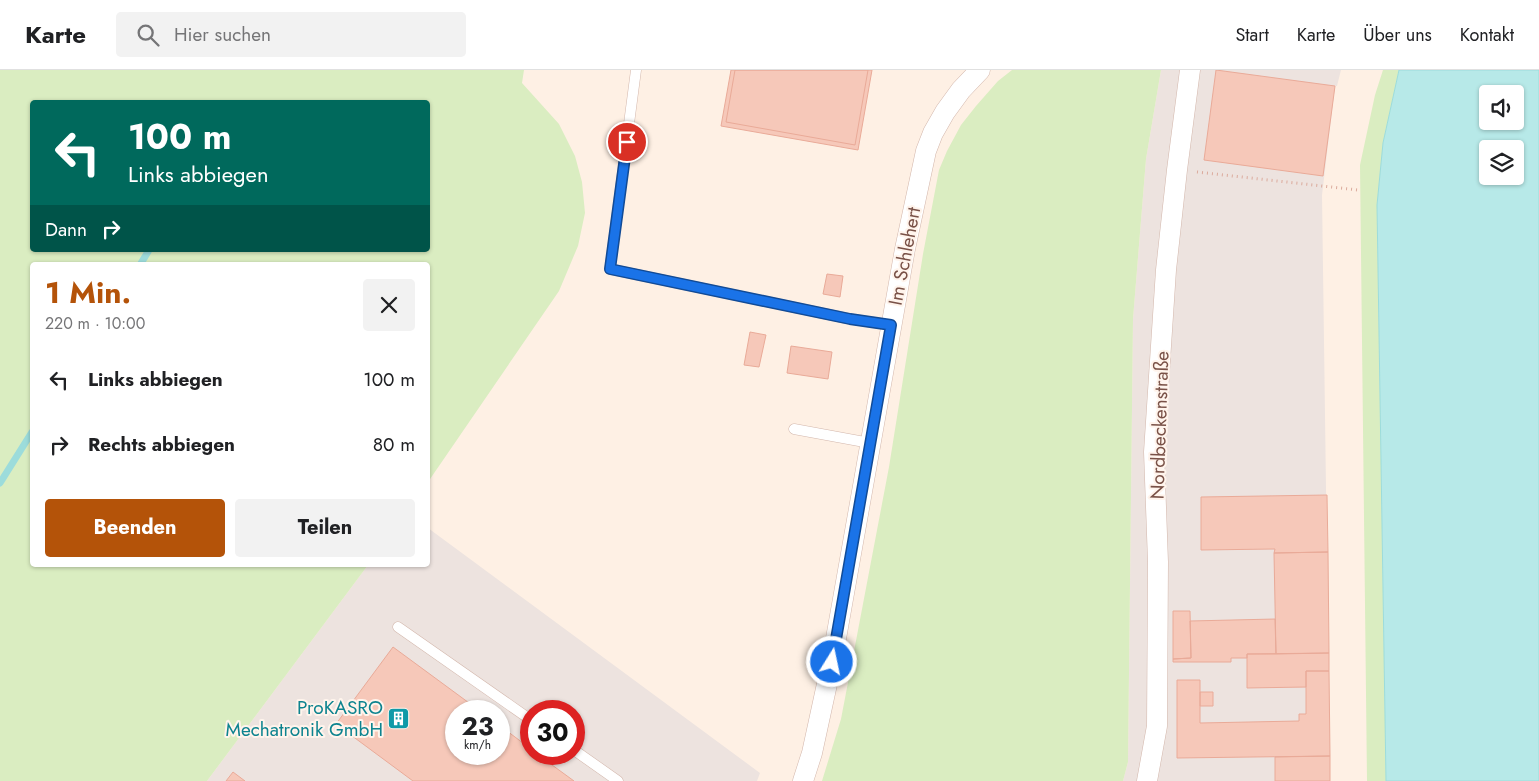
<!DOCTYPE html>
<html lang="de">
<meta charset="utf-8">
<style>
:root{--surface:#fff;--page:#f2f2f2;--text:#202124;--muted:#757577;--line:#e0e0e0;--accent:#b45309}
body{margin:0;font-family:Jost,sans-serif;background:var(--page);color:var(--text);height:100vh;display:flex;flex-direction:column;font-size:19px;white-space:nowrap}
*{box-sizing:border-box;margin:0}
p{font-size:16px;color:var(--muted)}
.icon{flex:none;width:28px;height:28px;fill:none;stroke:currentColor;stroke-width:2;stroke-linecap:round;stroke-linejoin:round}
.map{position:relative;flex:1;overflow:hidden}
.sheet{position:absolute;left:30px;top:192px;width:400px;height:305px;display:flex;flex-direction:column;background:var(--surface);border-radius:5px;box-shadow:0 1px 4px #0004}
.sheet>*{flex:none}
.banner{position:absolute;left:30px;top:30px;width:400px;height:152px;border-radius:5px;box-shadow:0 1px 4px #0004;background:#00695c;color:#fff;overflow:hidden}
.buttons{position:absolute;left:1479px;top:15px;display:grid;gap:10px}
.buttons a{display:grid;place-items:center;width:45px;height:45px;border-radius:5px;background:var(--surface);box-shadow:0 1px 4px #0004;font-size:25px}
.speed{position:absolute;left:445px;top:630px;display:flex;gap:10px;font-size:25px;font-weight:700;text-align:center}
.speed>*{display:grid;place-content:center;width:65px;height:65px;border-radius:50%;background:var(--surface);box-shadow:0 1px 4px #0004;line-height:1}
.speed small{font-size:12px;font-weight:400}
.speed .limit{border:8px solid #d22;background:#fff;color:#111}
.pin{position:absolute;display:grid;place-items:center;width:42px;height:42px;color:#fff;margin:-21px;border:2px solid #fff;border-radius:50%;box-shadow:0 1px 5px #0007}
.me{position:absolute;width:55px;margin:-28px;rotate:10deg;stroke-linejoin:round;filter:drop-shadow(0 0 4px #0008)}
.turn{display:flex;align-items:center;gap:18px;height:105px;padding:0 15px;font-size:22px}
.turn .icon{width:65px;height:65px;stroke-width:2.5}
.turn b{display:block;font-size:35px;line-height:42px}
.then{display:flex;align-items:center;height:48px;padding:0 15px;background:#0003;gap:10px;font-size:19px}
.round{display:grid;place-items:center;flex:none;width:52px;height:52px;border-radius:5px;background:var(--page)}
.head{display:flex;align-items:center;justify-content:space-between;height:85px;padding:0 15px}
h1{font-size:30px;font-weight:700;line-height:38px;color:var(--accent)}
.cta{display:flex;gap:10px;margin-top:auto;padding:10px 15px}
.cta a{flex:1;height:58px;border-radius:5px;background:var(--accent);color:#fff;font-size:20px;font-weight:700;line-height:58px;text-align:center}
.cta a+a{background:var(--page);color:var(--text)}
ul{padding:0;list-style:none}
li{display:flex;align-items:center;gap:15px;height:65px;padding:0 15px}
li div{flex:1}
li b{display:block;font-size:19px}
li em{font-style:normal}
header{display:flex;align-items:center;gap:30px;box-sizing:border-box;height:70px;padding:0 25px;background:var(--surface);border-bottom:1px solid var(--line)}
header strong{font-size:24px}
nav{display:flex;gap:28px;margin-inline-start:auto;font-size:18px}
.search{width:350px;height:45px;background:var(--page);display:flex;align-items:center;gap:12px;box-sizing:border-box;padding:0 18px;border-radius:5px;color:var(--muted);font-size:19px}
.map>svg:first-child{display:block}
</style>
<header>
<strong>Karte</strong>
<div class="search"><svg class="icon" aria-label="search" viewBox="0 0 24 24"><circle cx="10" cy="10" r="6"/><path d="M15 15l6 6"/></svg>Hier suchen</div>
<nav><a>Start</a><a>Karte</a><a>Über uns</a><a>Kontakt</a></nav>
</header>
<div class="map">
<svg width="1539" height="711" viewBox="0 0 1539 711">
<rect width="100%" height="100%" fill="#fef0e4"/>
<path fill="#ede3df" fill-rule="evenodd" d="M1161,0H1341L1337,16H1335L1322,125L1330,711H1123L1128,692L1133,249L1146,89Z
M428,458L760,703L757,711H207L368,495H428ZM456,641H499V684H456ZM531,641H574V684H531Z"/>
<path fill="#daedc1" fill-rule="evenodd" d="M0,0H524L522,13L559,54L575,86L582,112L585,143L578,176L559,221L428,412V195H32V495H368L207,711H0ZM32,32H428V180H32Z
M1012,0H1161L1146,89L1133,249L1128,692L1123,711H822L841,649L855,576L889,397L923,184L939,100L947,81L961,55L976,36L998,11Z
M1383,0H1399L1383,73L1377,135L1386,711H1367L1360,95L1375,25Z"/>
<path fill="#b7e9e8" stroke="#9cdcdb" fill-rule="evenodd" d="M1399,0H1539V711H1386L1377,135L1383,73ZM1488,24H1515V51H1488ZM1488,79H1515V106H1488Z"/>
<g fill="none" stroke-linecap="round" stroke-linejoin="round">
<path stroke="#9cdcdb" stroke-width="7" d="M140,195L149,180
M0,413L32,362"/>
</g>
<path fill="#f6c8b9" stroke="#e9aa98" d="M731,0H872L858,80L721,56Z
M735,0H868L855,75L726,52Z
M1216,0L1335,16L1323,106L1204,90Z
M827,204L843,206L840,227L823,224Z
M750,262L766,265L759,297L744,295Z
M791,276L832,282L828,309L787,303Z
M1327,425L1328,482L1274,483L1275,479L1201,480V427Z
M1328,482L1329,583L1276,584L1274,483Z
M1173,541H1190L1191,588L1173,589Z
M1275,549L1276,584H1247V588H1231V592H1173V589L1191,588L1190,551Z
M393,577L480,641H456V684H499V655L531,679V684H537L574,711H413L336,654Z
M1329,583V601H1306V617L1247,618V584Z
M1306,601H1329L1330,686L1177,688V610H1200V653L1299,651V644H1306Z
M1200,622H1213V636H1200Z
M1330,686V711H1275V687Z
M233,702L245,711H226Z"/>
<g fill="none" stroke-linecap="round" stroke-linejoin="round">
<defs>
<path id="lane" d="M636,0L610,199L850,249L891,255
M794,359L870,373
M398,557L531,650
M574,680L618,711"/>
<path id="street" d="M803,711L812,683L832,591L905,179L926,81L933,63L945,42L961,20L980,0
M1147,711L1157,656L1158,492L1154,382L1166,200L1177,100L1190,0"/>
</defs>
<use href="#lane" stroke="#d3b7ac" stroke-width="11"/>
<use href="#street" stroke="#d3b7ac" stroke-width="21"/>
<path stroke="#dbaa9c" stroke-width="3" stroke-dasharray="1 4" stroke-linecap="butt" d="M1197,102L1358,120"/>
<use href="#lane" stroke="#fff" stroke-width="10"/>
<use href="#street" stroke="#fff" stroke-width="20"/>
</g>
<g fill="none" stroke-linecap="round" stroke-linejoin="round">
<defs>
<path id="route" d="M627,72L610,199L850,249L891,255L832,592"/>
</defs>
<use href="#route" stroke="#114b97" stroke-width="12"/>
<use href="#route" stroke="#1a73e8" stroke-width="9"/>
</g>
<defs>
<symbol id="building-square" viewBox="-11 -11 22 22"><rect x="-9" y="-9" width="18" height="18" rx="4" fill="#0f9aa8" stroke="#fff4ec"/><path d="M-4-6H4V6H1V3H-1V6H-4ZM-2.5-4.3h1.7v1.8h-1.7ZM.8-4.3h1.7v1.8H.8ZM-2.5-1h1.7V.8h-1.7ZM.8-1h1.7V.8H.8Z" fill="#fff"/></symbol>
</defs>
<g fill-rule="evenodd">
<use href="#building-square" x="386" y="636" width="25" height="25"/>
</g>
<g text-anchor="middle" stroke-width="4" stroke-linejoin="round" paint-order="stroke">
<g font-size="19" fill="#795147" stroke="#fff4ec">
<text transform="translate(904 186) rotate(-79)" y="7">Im Schlehert</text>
<text transform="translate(1159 355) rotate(-88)" y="7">Nordbeckenstraße</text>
</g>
<g font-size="19" fill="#0d838f" stroke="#fff4ec" text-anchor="end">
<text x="383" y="644">ProKASRO<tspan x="383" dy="22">Mechatronik GmbH</tspan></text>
</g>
</g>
</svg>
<div class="buttons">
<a><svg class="icon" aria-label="sound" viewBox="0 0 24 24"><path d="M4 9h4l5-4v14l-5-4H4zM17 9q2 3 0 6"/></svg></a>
<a><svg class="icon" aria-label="layers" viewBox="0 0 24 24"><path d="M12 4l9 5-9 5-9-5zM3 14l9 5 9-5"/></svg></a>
</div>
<div class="speed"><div>23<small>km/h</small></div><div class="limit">30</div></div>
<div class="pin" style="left:627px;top:72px;background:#d93025"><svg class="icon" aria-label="arrive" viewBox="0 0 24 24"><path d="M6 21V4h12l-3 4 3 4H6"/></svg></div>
<svg class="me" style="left:832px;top:592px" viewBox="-20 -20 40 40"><circle r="17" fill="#1a73e8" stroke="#fff" stroke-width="3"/><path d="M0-11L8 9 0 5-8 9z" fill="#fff"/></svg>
<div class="banner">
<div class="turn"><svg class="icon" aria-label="left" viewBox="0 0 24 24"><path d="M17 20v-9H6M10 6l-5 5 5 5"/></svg><div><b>100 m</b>Links abbiegen</div></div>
<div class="then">Dann<svg class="icon" aria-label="right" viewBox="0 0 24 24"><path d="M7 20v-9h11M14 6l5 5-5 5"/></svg></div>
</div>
<section class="sheet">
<div class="head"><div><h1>1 Min.</h1><p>220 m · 10:00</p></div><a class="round"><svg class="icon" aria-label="close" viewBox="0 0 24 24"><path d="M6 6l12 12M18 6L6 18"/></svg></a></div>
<ul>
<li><svg class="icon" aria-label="left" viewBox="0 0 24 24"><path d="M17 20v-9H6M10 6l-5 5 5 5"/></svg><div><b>Links abbiegen</b></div><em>100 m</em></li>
<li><svg class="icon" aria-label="right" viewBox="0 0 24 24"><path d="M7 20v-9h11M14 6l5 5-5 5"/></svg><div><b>Rechts abbiegen</b></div><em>80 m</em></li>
</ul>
<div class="cta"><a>Beenden</a><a>Teilen</a></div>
</section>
</div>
